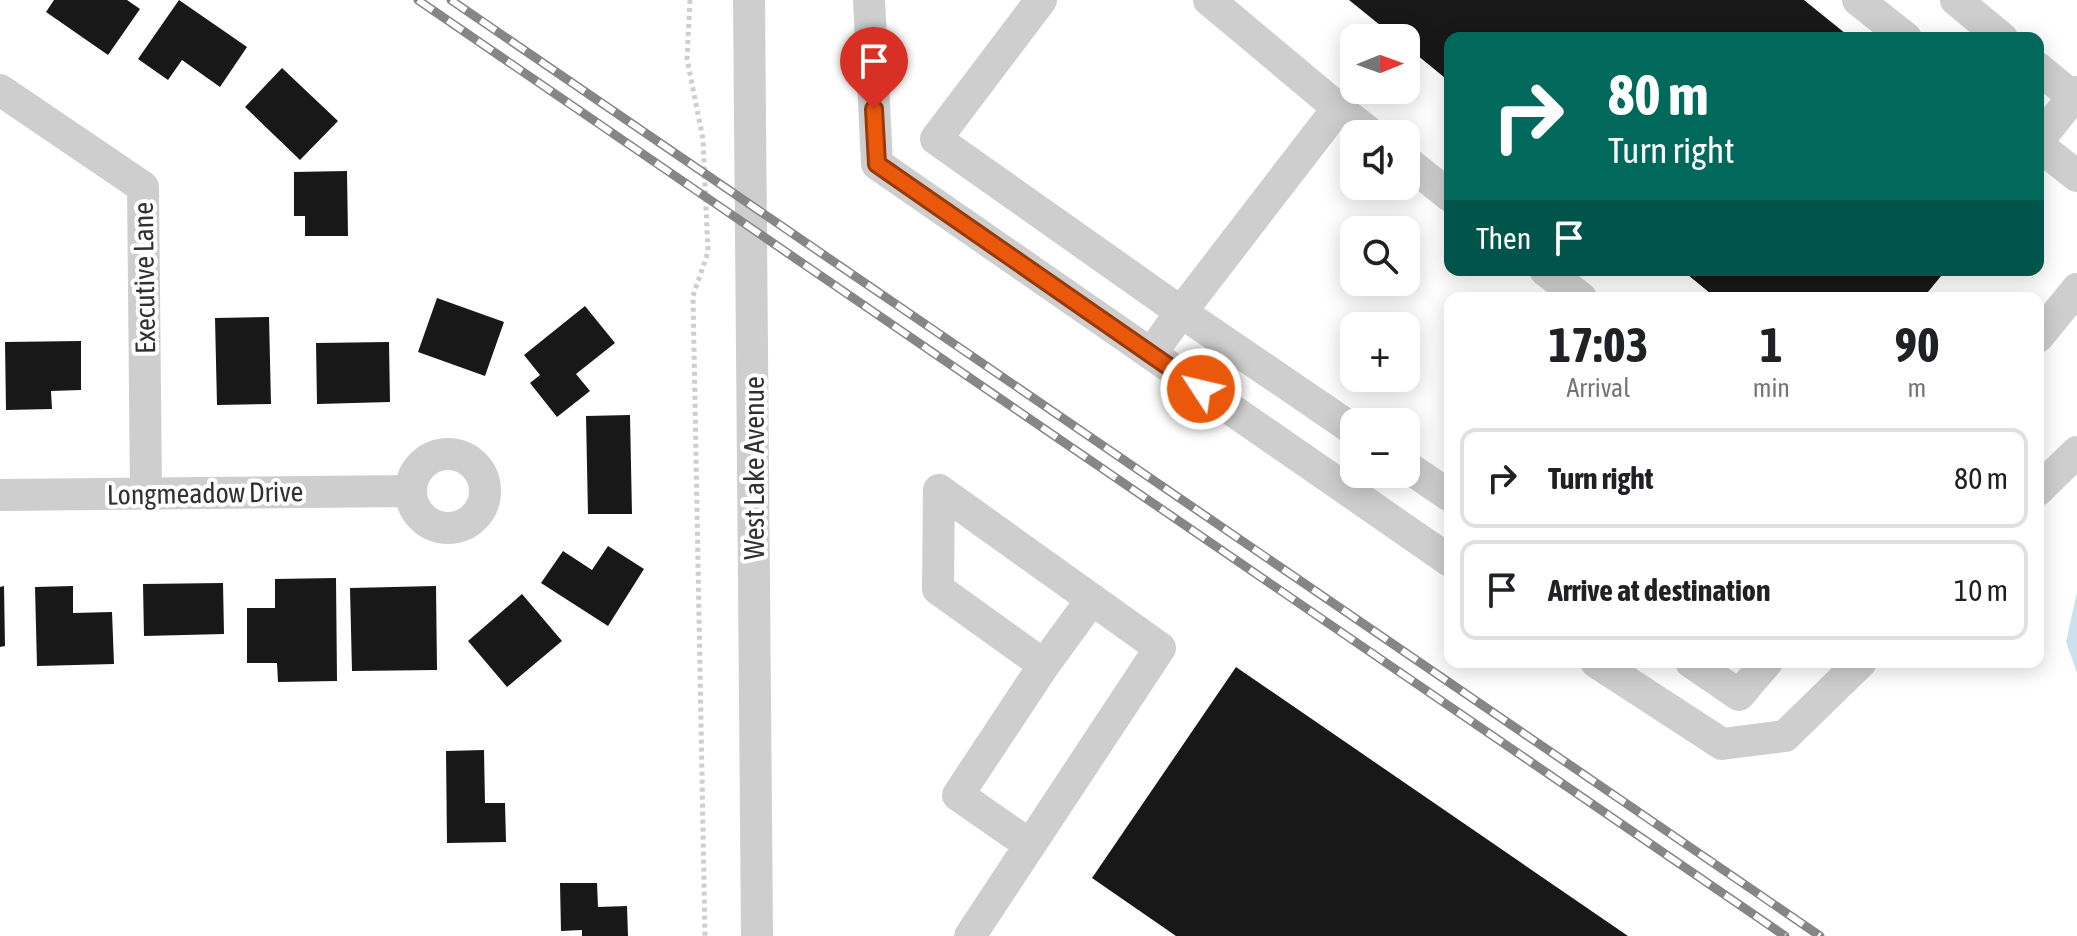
<!DOCTYPE html>
<meta charset="utf-8">
<style>
:root{--surface:#fff;--page:#f2f2f2;--text:#202124;--muted:#757577;--line:#e0e0e0}
body{margin:0;font-family:"Asap Condensed",sans-serif;background:var(--page);color:var(--text);height:100vh;display:flex;flex-direction:column;font-size:30px;white-space:nowrap}
*{box-sizing:border-box;margin:0}
p{font-size:26px;color:var(--muted)}
.icon{flex:none;width:44px;height:44px;fill:none;stroke:currentColor;stroke-width:2;stroke-linecap:round;stroke-linejoin:round}
.map{position:relative;flex:1;overflow:hidden}
.details{position:absolute;left:1444px;top:292px;width:600px;height:376px;display:flex;flex-direction:column;background:var(--surface);border-radius:16px;box-shadow:0 4px 20px #0003}
.details>*{flex:none}
.hud{position:absolute;left:1444px;top:32px;width:600px;height:244px;border-radius:16px;box-shadow:0 4px 20px #0003;background:#00695c;color:#fff;overflow:hidden}
.needle{width:52px;rotate:89deg}
.buttons{position:absolute;left:1340px;top:24px;display:grid;gap:16px}
.buttons a{display:grid;place-items:center;width:80px;height:80px;border-radius:16px;background:var(--surface);box-shadow:0 4px 20px #0003;font-size:40px}
.pin{position:absolute;display:grid;place-items:center;width:68px;height:68px;color:#fff;margin:-82px -34px;border-radius:50% 50% 50% 0;rotate:-45deg;box-shadow:0 0 8px #0007}
.pin .icon{rotate:45deg}
.me{position:absolute;width:88px;margin:-44px;rotate:305deg;stroke-linejoin:round;filter:drop-shadow(0 0 6px #0008)}
.turn{display:flex;align-items:center;gap:28px;height:168px;padding:0 32px;font-size:36px}
.turn .icon{width:104px;height:104px;stroke-width:2.5}
.turn b{display:block;font-size:56px;line-height:68px}
.then{display:flex;align-items:center;height:76px;padding:0 32px;background:#0003;gap:16px;font-size:30px}
.eta{display:flex;justify-content:space-evenly;align-items:center;height:136px;text-align:center}
.eta b{font-size:48px;font-weight:700;line-height:56px}
ul{padding:0;list-style:none}
li{display:flex;align-items:center;gap:24px;height:100px;margin:0 16px 12px;padding:0 16px;border:4px solid var(--line);border-radius:16px}
li div{flex:1}
li b{display:block;font-size:30px}
li em{font-style:normal}
.map>svg:first-child{display:block}
</style>
<div class="map">
<svg width="2077" height="936" viewBox="0 0 2077 936">
<rect width="100%" height="100%" fill="#fff"/>
<path fill="#cce1ee" d="M2077,592V673L2066,642Z"/>
<path fill="#181818" d="M54,0H127L140,9L108,55L46,12Z
M179,0L247,47L220,87L182,60L168,80L138,59Z
M1349,0H1804L1851,38H1450V82L1406,46V38H1396Z
M282,68L338,121L300,160L245,107Z
M347,171L348,236H305V216H294V172Z
M1682,270H1946L1923,298H1716Z
M437,298L504,322L485,376L418,352Z
M585,306L615,343L576,374L590,391L557,417L530,383L540,375L524,355Z
M269,317L271,404L217,405L215,318Z
M81,341V390L51,391L52,409L6,410L5,342Z
M389,342L390,402L317,404L316,343Z
M630,415L632,514H588L586,416Z
M608,546L644,569L608,626L541,583L563,551L592,570Z
M336,578L337,681L278,682L277,663H247V608H275V579Z
M223,583L224,634L144,636L143,584Z
M4,586L5,646L0,647V587Z
M73,586V613L112,612L114,664L37,666L35,587Z
M436,586L437,670L352,671L350,588Z
M522,594L562,641L507,687L468,641Z
M1236,667L1628,936H1176L1092,878Z
M484,750L485,803H505L506,842L447,843L446,751Z
M560,883H597L598,907L627,906L628,936H582V930L561,931Z"/>
<g fill="none" stroke-linecap="round" stroke-linejoin="round">
<path stroke="#cecece" stroke-width="5" stroke-dasharray="4 4" stroke-linecap="butt" d="M690,0L687,59L703,139L708,252L693,296L705,936"/>
<path stroke="#cecece" stroke-width="32" d="M749,0L757,936
M869,0L877,164L1450,561
M1041,0L936,139L1181,312L1151,354
M1209,0L1338,108L1181,312L1354,430
M1858,0L1906,38
M1956,0L2002,38
M2038,68L2073,97
M0,90L143,187L146,494
M1338,108L1371,134
M2038,141L2077,92
M2038,145L2077,176
M1406,161L1450,196
M1545,270L1581,298
M2038,337L2077,289
M411 491a37 37 0 1 1 74 0a37 37 0 1 1-74 0Z
M1406,466L1450,496
M939,490L1160,648L970,936
M939,490L938,589L1044,665L958,795L1030,845
M2038,490L2077,452
M0,495L411,491
M1596,662L1722,744L1785,736L1861,662
M1691,662L1739,695L1767,662
M1044,665L1092,599"/>
<defs>
<path id="rail" d="M418,0L1785,936
M451,0L1820,936"/>
</defs>
<use href="#rail" stroke="#868686" stroke-width="9"/>
<use href="#rail" stroke="#fff" stroke-width="6" stroke-dasharray="18" stroke-linecap="butt"/>
</g>
<g fill="none" stroke-linecap="round" stroke-linejoin="round">
<defs>
<path id="route" d="M874,109L877,164L1201,389"/>
</defs>
<use href="#route" stroke="#983908" stroke-width="20"/>
<use href="#route" stroke="#ea580c" stroke-width="14"/>
</g>
<g text-anchor="middle" stroke-width="8" stroke-linejoin="round" paint-order="stroke">
<g font-size="28" fill="#313131" stroke="#fff">
<text transform="translate(144 278) rotate(-91)" y="10">Executive Lane</text>
<text transform="translate(754 468) rotate(-90)" y="10">West Lake Avenue</text>
<text transform="translate(205 493) rotate(-1)" y="10">Longmeadow Drive</text>
</g>
</g>
</svg>
<div class="buttons">
<a><svg class="needle" viewBox="-14 -14 28 28"><path d="M0-13l5 13h-10z" fill="#e53935"/><path d="M0 13l5-13h-10z" fill="#757577"/></svg></a>
<a><svg class="icon" aria-label="sound" viewBox="0 0 24 24"><path d="M4 9h4l5-4v14l-5-4H4zM17 9q2 3 0 6"/></svg></a>
<a><svg class="icon" aria-label="search" viewBox="0 0 24 24"><circle cx="10" cy="10" r="6"/><path d="M15 15l6 6"/></svg></a>
<a>+</a>
<a>−</a>
</div>
<div class="pin" style="left:874px;top:109px;background:#d93025"><svg class="icon" aria-label="arrive" viewBox="0 0 24 24"><path d="M6 21V4h12l-3 4 3 4H6"/></svg></div>
<svg class="me" style="left:1201px;top:389px" viewBox="-20 -20 40 40"><circle r="17" fill="#ea580c" stroke="#fff" stroke-width="3"/><path d="M0-11L8 9 0 5-8 9z" fill="#fff"/></svg>
<div class="hud">
<div class="turn"><svg class="icon" aria-label="right" viewBox="0 0 24 24"><path d="M7 20v-9h11M14 6l5 5-5 5"/></svg><div><b>80 m</b>Turn right</div></div>
<div class="then">Then<svg class="icon" aria-label="arrive" viewBox="0 0 24 24"><path d="M6 21V4h12l-3 4 3 4H6"/></svg></div>
</div>
<section class="details">
<div class="eta">
<div><b>17:03</b><p>Arrival</p></div>
<div><b>1</b><p>min</p></div>
<div><b>90</b><p>m</p></div>
</div>
<ul>
<li><svg class="icon" aria-label="right" viewBox="0 0 24 24"><path d="M7 20v-9h11M14 6l5 5-5 5"/></svg><div><b>Turn right</b></div><em>80 m</em></li>
<li><svg class="icon" aria-label="arrive" viewBox="0 0 24 24"><path d="M6 21V4h12l-3 4 3 4H6"/></svg><div><b>Arrive at destination</b></div><em>10 m</em></li>
</ul>
</section>
</div>
